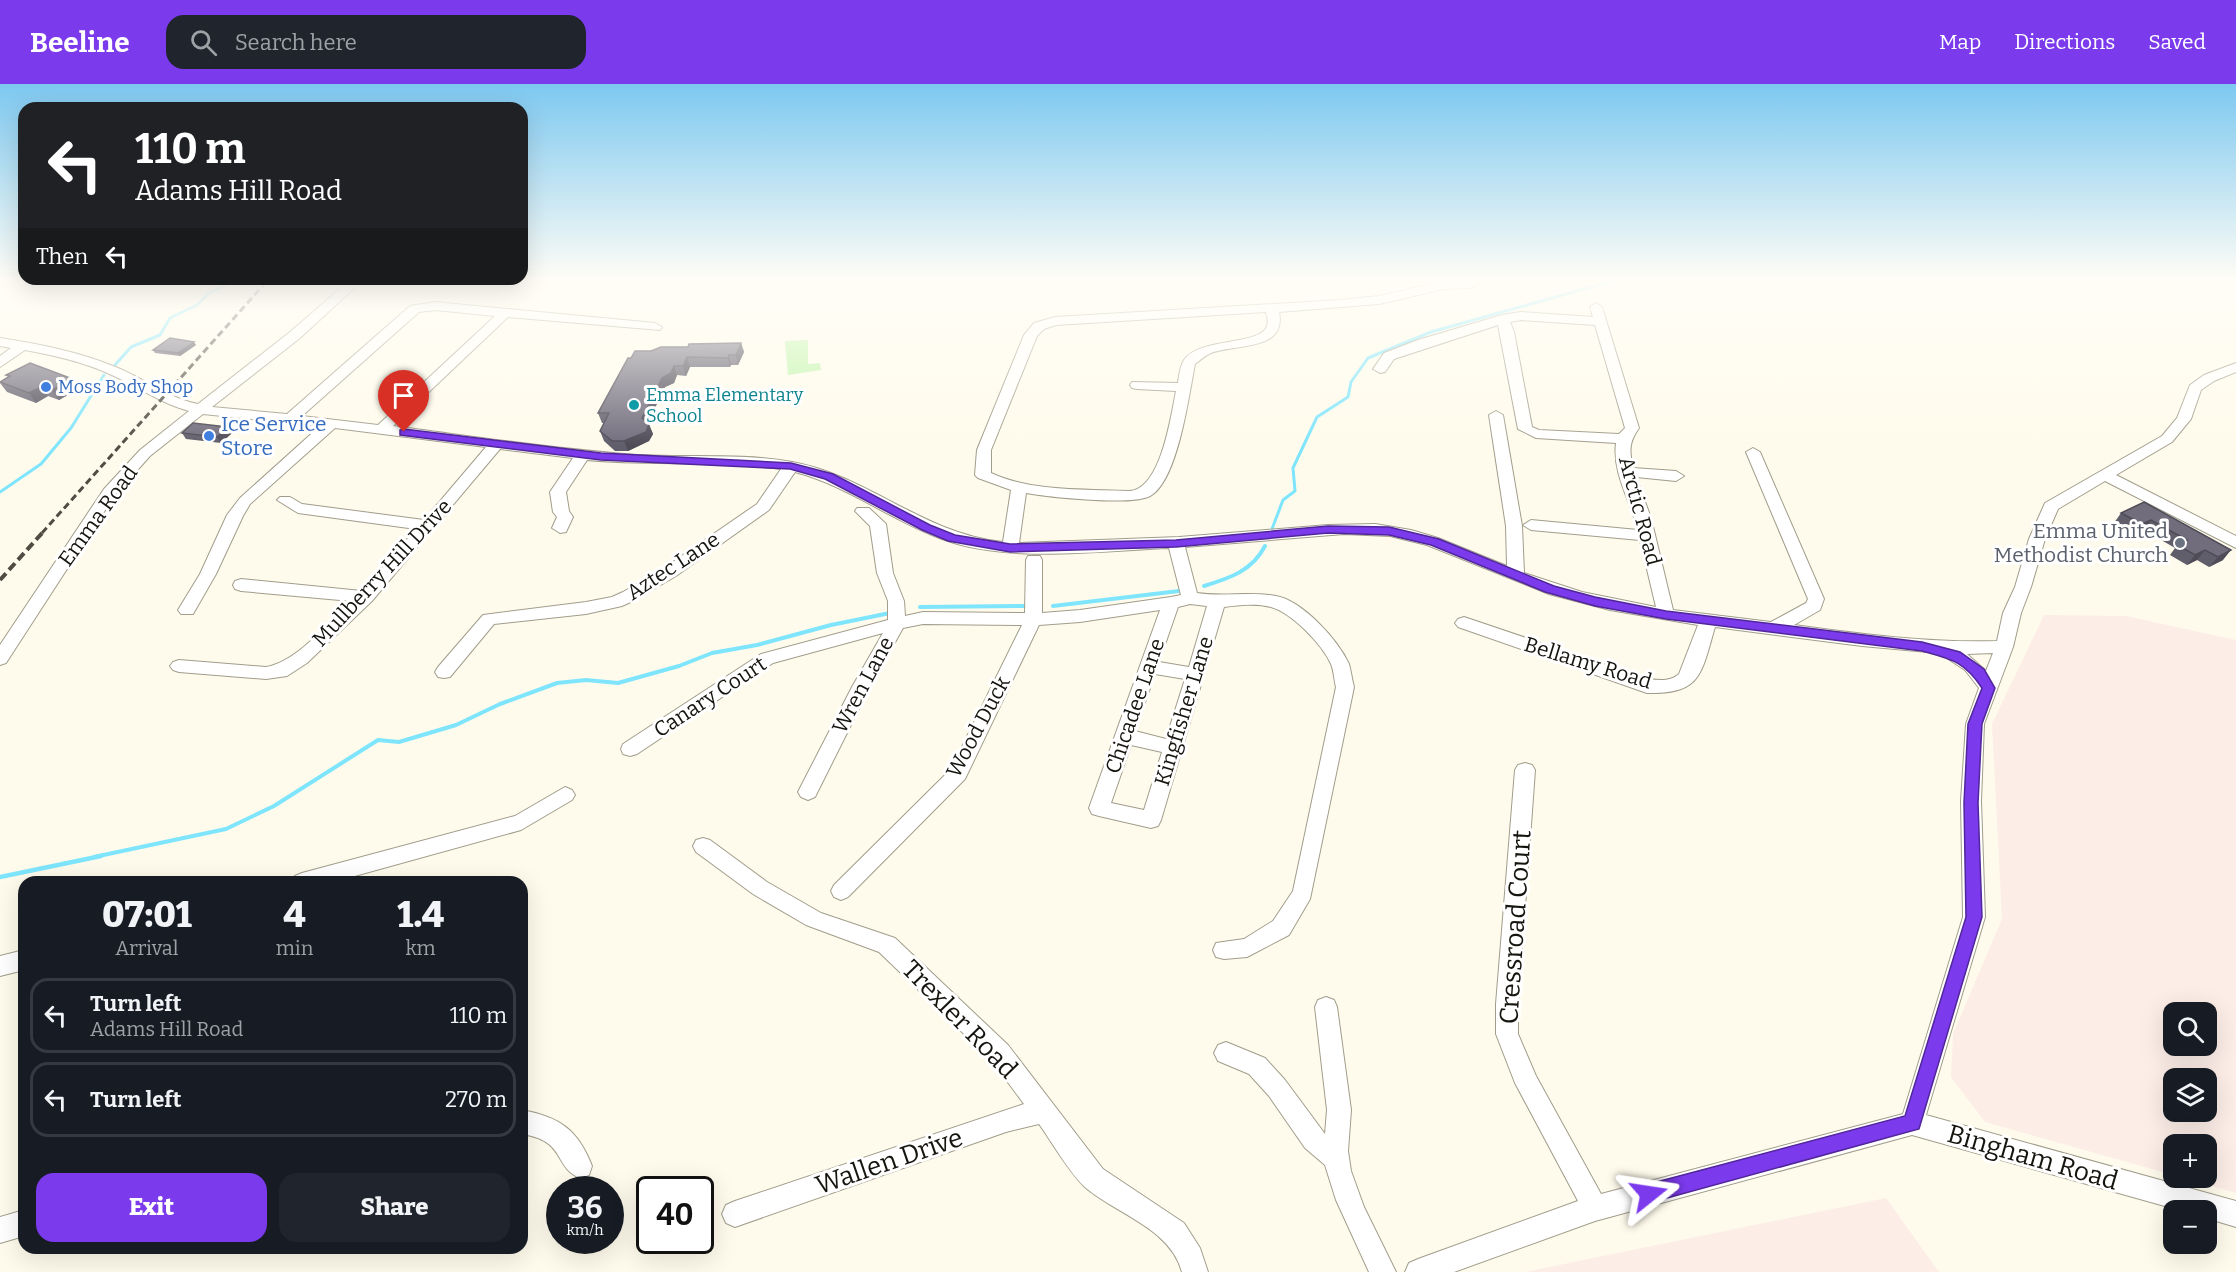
<!DOCTYPE html>
<meta charset="utf-8">
<style>
:root{--surface:#171b24;--page:#20242c;--text:#f1f3f6;--muted:#9ea1a6;--line:#363941;--accent:#7c3aed}
body{margin:0;font-family:Bitter,serif;background:var(--page);color:var(--text);height:100vh;display:flex;flex-direction:column;font-size:22px;white-space:nowrap}
*{box-sizing:border-box;margin:0}
p{font-size:20px;color:var(--muted)}
.icon{flex:none;width:33px;height:33px;fill:none;stroke:currentColor;stroke-width:2;stroke-linecap:round;stroke-linejoin:round}
.map{position:relative;flex:1;overflow:hidden}
.drawer{position:absolute;left:18px;top:792px;width:510px;height:378px;display:flex;flex-direction:column;background:var(--surface);border-radius:18px;box-shadow:0 6px 24px #0002}
.drawer>*{flex:none}
.banner{position:absolute;left:18px;top:18px;width:510px;height:183px;border-radius:18px;box-shadow:0 6px 24px #0002;background:#202124;color:#fff;overflow:hidden}
.fabs{position:absolute;left:2163px;top:918px;display:grid;gap:12px}
.fabs a{display:grid;place-items:center;width:54px;height:54px;border-radius:12px;background:var(--surface);box-shadow:0 6px 24px #0002;font-size:30px}
.speed{position:absolute;left:546px;top:1092px;display:flex;gap:12px;font-size:30px;font-weight:700;text-align:center}
.speed>*{display:grid;place-content:center;width:78px;height:78px;border-radius:50%;background:var(--surface);box-shadow:0 6px 24px #0002;line-height:1}
.speed small{font-size:15px;font-weight:400}
.speed .limit{border:3px solid #111;border-radius:9px;background:#fff;color:#111}
.pin{position:absolute;display:grid;place-items:center;width:51px;height:51px;color:#fff;margin:-62px -26px;border-radius:50% 50% 50% 0;rotate:-45deg;box-shadow:0 0 6px #0007}
.pin .icon{rotate:45deg}
.me{position:absolute;width:66px;margin:-33px;rotate:75deg;stroke-linejoin:round;filter:drop-shadow(0 0 4px #0008)}
.turn{display:flex;align-items:center;gap:21px;height:126px;padding:0 18px;font-size:27px}
.turn .icon{width:78px;height:78px;stroke-width:2.5}
.turn b{display:block;font-size:42px;line-height:51px}
.then{display:flex;align-items:center;height:57px;padding:0 18px;background:#0003;gap:12px;font-size:22px}
.eta{display:flex;justify-content:space-evenly;align-items:center;height:102px;text-align:center}
.eta b{font-size:36px;font-weight:800;line-height:42px}
.action{display:flex;gap:12px;margin-top:auto;padding:12px 18px}
.action a{flex:1;height:69px;border-radius:18px;background:var(--accent);color:#fff;font-size:24px;font-weight:800;line-height:69px;text-align:center}
.action a+a{background:var(--page);color:var(--text)}
ul{padding:0;list-style:none}
li{display:flex;align-items:center;gap:18px;height:75px;margin:0 12px 9px;padding:0 6px;border:3px solid var(--line);border-radius:18px}
li div{flex:1}
li b{display:block;font-size:22px}
li em{font-style:normal}
header{display:flex;align-items:center;gap:36px;box-sizing:border-box;height:84px;padding:0 30px;background:var(--accent);color:#fff}
header strong{font-size:28px}
nav{display:flex;gap:33px;margin-inline-start:auto;font-size:21px}
.search{width:420px;height:54px;background:var(--page);display:flex;align-items:center;gap:15px;box-sizing:border-box;padding:0 21px;border-radius:18px;color:var(--muted);font-size:22px}
.map>svg:first-child{display:block}
</style>
<header>
<strong>Beeline</strong>
<div class="search"><svg class="icon" aria-label="search" viewBox="0 0 24 24"><circle cx="10" cy="10" r="6"/><path d="M15 15l6 6"/></svg>Search here</div>
<nav><a>Map</a><a>Directions</a><a>Saved</a></nav>
</header>
<div class="map">
<svg width="2236" height="1188" viewBox="0 0 2236 1188">
<rect width="100%" height="100%" fill="#fffbec"/>
<path fill="#fcede7" fill-rule="evenodd" d="M2044,531L2126,532L2236,556V1109L2182,1094H2206V1060H2174L2173,1091L1985,1038L1951,993L1953,950L2002,835L1992,640ZM2174,928H2206V962H2174ZM2174,994H2206V1028H2174Z
M1886,1114L1939,1188H1525Z"/>
<path fill="#c1f5ab" d="M808,256V280L820,279L821,286L788,291L785,257Z"/>
<g fill="none" stroke-linecap="round" stroke-linejoin="round">
<path stroke="#7ee5fd" stroke-width="3" d="M115,281L131,263L160,251L170,234L197,221L209,209L237,196
M0,408L41,380L71,344L104,291
M1272,445L1283,416L1295,407L1293,384L1317,333L1348,313L1351,298L1368,274L1431,248L1616,196"/>
<path stroke="#7ee5fd" stroke-width="4" d="M1204,502C1230,494 1252,487 1265,462
M1053,522L1179,507
M920,523L1025,522
M94,773L226,745L274,722L378,656L399,658L456,641L500,620L557,599L586,596L618,599L679,582L712,569L757,561L831,541L890,529"/>
<path stroke="#7ee5fd" stroke-width="4.5" d="M0,793L101,772"/>
<defs>
<path id="minor" d="M350,196H363L300,254L212,323L287,330L410,222L435,218L655,239L662,243L660,246L508,233L393,342C470,352 546,364 624,370C680,375 736,368 792,378C867,391 923,450 1003,458L1011,406L978,394L975,391L977,366L1024,251L1034,239L1055,233L1341,216L1379,212L1444,197L1486,196L1469,204L1444,205L1379,220L1279,228C1287,267 1236,260 1211,269C1206,271 1200,276 1195,280C1189,310 1178,397 1150,412C1132,422 1048,413 1026,409L1019,459L1179,453L1328,441L1375,440L1411,446L1438,454L1507,482L1506,442L1489,331L1496,327L1503,331L1522,442L1524,489L1582,508L1656,523L1640,456L1531,446L1523,441L1531,436L1638,446C1631,418 1612,389 1616,359L1536,354L1518,345L1498,241L1394,275L1385,288L1380,289L1373,285L1384,269L1418,256L1502,231L1521,228L1593,233L1590,223L1596,219L1602,223L1639,344C1629,358 1629,367 1633,384L1676,387L1684,392L1676,397L1636,393L1651,434L1673,526L1771,538L1806,519L1808,515L1746,368L1753,364L1760,368L1824,515L1820,526L1794,541C1861,550 1928,559 1997,557L2003,529L2015,503L2029,455L2045,419L2162,352L2177,334L2190,301L2204,291L2236,279V288L2214,297L2201,306L2191,335L2172,358L2116,391L2236,452V464L2105,397L2058,425L2045,455L2031,503L2021,529L2013,563L1984,640L1981,717L1985,833L1926,1031L2236,1117V1143L2206,1134V1126H2179L1912,1051L1595,1137L1454,1188H1405L1409,1179L1418,1175L1578,1117L1515,999L1496,950V920L1515,686L1518,681L1525,679L1532,681L1535,686L1518,920V950L1536,992L1601,1110L1903,1030L1963,833L1961,717L1966,640L1979,604L1965,586L1939,569L1862,562L1715,543C1701,590 1702,610 1647,609L1458,543L1455,539L1458,535L1464,533L1648,595C1659,596 1670,598 1679,590L1698,541L1610,526L1549,510L1427,461L1390,452L1344,450L1185,463L1197,509C1224,513 1249,507 1276,512C1303,517 1338,556 1349,580C1351,587 1352,596 1354,603L1310,815L1289,851L1247,873L1224,875L1216,873L1213,866L1216,859L1244,855L1273,837L1293,807L1336,603C1334,596 1334,587 1331,580C1322,560 1292,529 1271,523C1256,519 1239,521 1224,523L1161,736L1158,742L1151,744L1099,732L1092,730L1089,724L1160,526L1080,538L1039,541L965,695L848,813L841,816L834,813L831,807L834,801L951,685L1022,541L923,540L903,544L870,603L815,713L808,716L801,713L798,708L852,603L883,549L773,579L637,670L630,672L623,670L621,665L623,660L761,570L888,536V517L877,489L870,442L855,427L857,424H869L886,440L893,489L904,517L905,532L923,528L1025,529L1026,476L1028,472H1040L1042,476V529L1080,526L1171,513L1181,511L1169,464C1101,467 1009,479 945,456C893,438 849,402 795,388L769,426L676,492L635,516L622,522L586,530L494,540L450,593L444,594L438,593L435,588L438,583L483,531L586,518L612,513L623,508L664,484L757,420L781,385C717,376 652,382 587,376L566,408L569,427L573,433L566,448L560,449L552,444L557,433L553,428L550,408L573,374L500,365L372,517L307,579L287,592L266,595L179,588L173,586L170,582L173,578L179,576L266,583C297,578 329,538 351,517L241,507L235,505L233,501L235,497L241,495L362,507L416,445L298,429L277,416L280,413H290L302,420L424,436L486,363L335,344L250,420L243,432L216,490L193,530H181L178,526L200,490L227,431L240,414L320,342L203,330L150,372L115,411L6,579L0,581V561L104,405L140,366L189,327C159,319 134,300 105,288C80,277 52,271 25,266L0,283V272L11,264L0,262V254C38,260 77,267 113,282C142,293 167,314 198,320L290,248ZM435,226L495,232L378,341L302,332L419,228ZM1266,228C1267,233 1269,238 1267,242C1260,262 1200,253 1184,276C1180,282 1179,292 1178,299L1132,298L1130,301L1132,304L1137,305L1176,307C1171,332 1161,406 1129,407C1084,405 1032,408 991,389V366L1037,252L1044,245L1056,241ZM1521,236L1595,241L1625,344L1619,350L1539,346L1532,343L1514,248L1510,238ZM1190,520L1207,522L1189,583L1159,578L1178,523ZM1993,569L1986,587L1967,570ZM1155,590L1185,595L1166,655L1135,647ZM1131,661L1162,668L1144,726L1111,719Z
M565,703L572,706L575,711L572,716L521,746L333,798H292L295,792L302,789L515,732Z
M703,754L710,756L767,798L821,829L895,854L1008,961L1103,1085L1184,1139L1200,1164L1208,1188H1182C1170,1144 1118,1131 1086,1104C1070,1090 1052,1058 1039,1040L1006,1048L735,1143L726,1139L722,1130L726,1121L735,1117L1024,1020L992,977L879,868L806,841L753,810L696,768L693,762L696,756Z
M24,866V886L0,892V872Z
M1326,913L1334,916L1337,923L1351,1026L1348,1067L1351,1087L1364,1123L1396,1188H1369L1336,1116L1325,1081L1305,1064L1269,1012L1249,990L1218,977L1214,969L1218,961L1226,958L1265,974L1285,996L1325,1050L1327,1026L1315,923L1318,916Z
M522,1026C560,1033 578,1046 592,1082L589,1091L580,1094C553,1083 567,1057 522,1050Z
M24,1126V1152L0,1159V1133Z"/>
</defs>
<use href="#minor" stroke="#a19d8b" stroke-width="2"/>
<use href="#minor" fill="#fff" fill-rule="evenodd"/>
<path stroke="#4e4c43" stroke-width="3" stroke-dasharray="7 4" stroke-linecap="butt" d="M42,449L268,196"/>
<path stroke="#4e4c43" stroke-width="4" stroke-dasharray="9 4.5" stroke-linecap="butt" d="M0,496L43,448"/>
</g>
<path fill="#615e6c" d="M741,259L744,268L738,281H731L730,283H690L686,292L677,291L674,299L665,303L648,339L653,350L649,357L628,367H615L604,357L600,347L604,339H602L598,329L631,274L651,267Z
M196,261L180,272L155,269L153,266Z
M6,291L80,304L59,316L48,312L36,319L7,308L0,299V298L8,293Z
M182,349H232L221,359L186,355Z
M2144,418L2223,476L2209,483L2197,476L2187,481L2170,471L2175,464L2144,446L2134,450L2114,439L2121,429Z"/>
<path fill="#4f4c58" d="M194,258L196,261L180,272L178,269Z
M741,259L744,268L738,281L736,271Z
M729,271L731,281L730,283L728,274Z
M687,273L690,283L686,292L683,282Z
M674,282L677,291L674,299L665,303L645,344L642,334L662,294Z
M73,295L80,304L59,316L52,306Z
M41,303L48,312L36,319L29,309Z
M649,340L653,350L649,357L628,367L624,357Z
M228,343L232,349L221,359L217,353Z
M2151,436L2144,446L2134,450L2142,440Z
M2205,466L2197,476L2187,481L2195,471Z
M2231,466L2223,476L2209,483L2218,473Z"/>
<path fill="#716d7d" stroke="#4f4c58" stroke-width="1.5" d="M170,254L194,258L178,269L153,266Z
M741,259L736,271H729L728,274L687,273L683,282H674L671,289L662,294L642,334L649,340L646,348L624,357H612L600,347L609,329H598L628,274H631L635,267H651L661,263H688L689,260Z
M30,279L73,295L52,306L41,303L29,309L0,298L10,292L6,291Z
M193,339L228,343L217,353L182,349Z
M2144,418L2231,466L2218,473L2205,466L2195,471L2177,461L2187,456L2151,436L2142,440L2121,429Z"/>
<linearGradient id="sky" x2="0" y2="1"><stop stop-color="#7dc8f0"/><stop offset="0.54" stop-color="#fffdf6"/><stop offset="1" stop-color="#fffdf6" stop-opacity="0"/></linearGradient>
<rect width="2236" height="362" fill="url(#sky)"/>
<path fill="#7c3aed" stroke="#51269a" stroke-width="1.5" d="M404,345L601,369L791,379L833,390L930,441L955,451L1010,460L1176,456L1328,442L1389,443L1439,455L1554,502L1595,513L1666,527L1922,558L1960,568L1984,585L1995,604L1982,640L1981,659L1978,719L1982,833L1919,1045L1649,1119L1643,1116L1640,1110L1643,1103L1649,1100L1905,1032L1966,833L1964,719L1967,659L1968,640L1982,604C1964,577 1951,575 1922,567L1666,535L1595,522L1545,508L1431,461L1389,451L1328,449L1176,463L1010,468L948,457L922,446L825,395L790,385L601,376L400,351V346Z"/>
<g fill="#3f7fe0" stroke="#fff" stroke-width="2">
<circle cx="46" cy="303" r="6"/>
<circle cx="209" cy="352" r="6"/>
</g>
<circle fill="#0f9aa8" stroke="#fff" stroke-width="2" cx="634" cy="321" r="6"/>
<circle fill="#6b7280" stroke="#fff" stroke-width="2" cx="2180" cy="459" r="6"/>
<g text-anchor="middle" stroke-width="6" stroke-linejoin="round" paint-order="stroke">
<g font-size="18" fill="#366cbe" stroke="#fff" text-anchor="start">
<text x="58" y="309">Moss Body Shop</text>
</g>
<g font-size="18" fill="#0d838f" stroke="#fff" text-anchor="start">
<text x="646" y="317">Emma Elementary<tspan x="646" dy="21">School</tspan></text>
</g>
<g font-size="21" fill="#366cbe" stroke="#fff" text-anchor="start">
<text x="221" y="347">Ice Service<tspan x="221" dy="24">Store</tspan></text>
</g>
<g font-size="21" fill="#16140e" stroke="#fff">
<text transform="translate(1640 427) rotate(75)" y="7">Arctic Road</text>
<text transform="translate(98 432) rotate(-54)" y="7">Emma Road</text>
<text transform="translate(673 482) rotate(-33)" y="7">Aztec Lane</text>
<text transform="translate(382 489) rotate(-47)" y="7">Mullberry Hill Drive</text>
<text transform="translate(1588 579) rotate(17)" y="7">Bellamy Road</text>
<text transform="translate(863 601) rotate(-62)" y="7">Wren Lane</text>
<text transform="translate(710 613) rotate(-33)" y="7">Canary Court</text>
<text transform="translate(1135 622) rotate(-71)" y="7">Chicadee Lane</text>
<text transform="translate(1184 627) rotate(-73)" y="7">Kingfisher Lane</text>
<text transform="translate(978 643) rotate(-62)" y="7">Wood Duck</text>
</g>
<g font-size="21" fill="#5b616d" stroke="#fff" text-anchor="end">
<text x="2168" y="454">Emma United<tspan x="2168" dy="24">Methodist Church</tspan></text>
</g>
<g font-size="26" fill="#16140e" stroke="#fff">
<text transform="translate(1515 843) rotate(-86)" y="9">Cressroad Court</text>
<text transform="translate(960 935) rotate(46)" y="9">Trexler Road</text>
<text transform="translate(2033 1073) rotate(16)" y="9">Bingham Road</text>
<text transform="translate(889 1077) rotate(-19)" y="9">Wallen Drive</text>
</g>
</g>
</svg>
<div class="fabs">
<a><svg class="icon" aria-label="search" viewBox="0 0 24 24"><circle cx="10" cy="10" r="6"/><path d="M15 15l6 6"/></svg></a>
<a><svg class="icon" aria-label="layers" viewBox="0 0 24 24"><path d="M12 4l9 5-9 5-9-5zM3 14l9 5 9-5"/></svg></a>
<a>+</a>
<a>−</a>
</div>
<div class="speed"><div>36<small>km/h</small></div><div class="limit">40</div></div>
<div class="pin" style="left:404px;top:348px;background:#d93025"><svg class="icon" aria-label="arrive" viewBox="0 0 24 24"><path d="M6 21V4h12l-3 4 3 4H6"/></svg></div>
<svg class="me" style="left:1649px;top:1110px" viewBox="-20 -20 40 40"><path d="M0-17L14 15 0 8-14 15z" fill="#7c3aed" stroke="#fff" stroke-width="4"/></svg>
<div class="banner">
<div class="turn"><svg class="icon" aria-label="left" viewBox="0 0 24 24"><path d="M17 20v-9H6M10 6l-5 5 5 5"/></svg><div><b>110 m</b>Adams Hill Road</div></div>
<div class="then">Then<svg class="icon" aria-label="left" viewBox="0 0 24 24"><path d="M17 20v-9H6M10 6l-5 5 5 5"/></svg></div>
</div>
<section class="drawer">
<div class="eta">
<div><b>07:01</b><p>Arrival</p></div>
<div><b>4</b><p>min</p></div>
<div><b>1.4</b><p>km</p></div>
</div>
<ul>
<li><svg class="icon" aria-label="left" viewBox="0 0 24 24"><path d="M17 20v-9H6M10 6l-5 5 5 5"/></svg><div><b>Turn left</b><p>Adams Hill Road</p></div><em>110 m</em></li>
<li><svg class="icon" aria-label="left" viewBox="0 0 24 24"><path d="M17 20v-9H6M10 6l-5 5 5 5"/></svg><div><b>Turn left</b></div><em>270 m</em></li>
</ul>
<div class="action"><a>Exit</a><a>Share</a></div>
</section>
</div>
